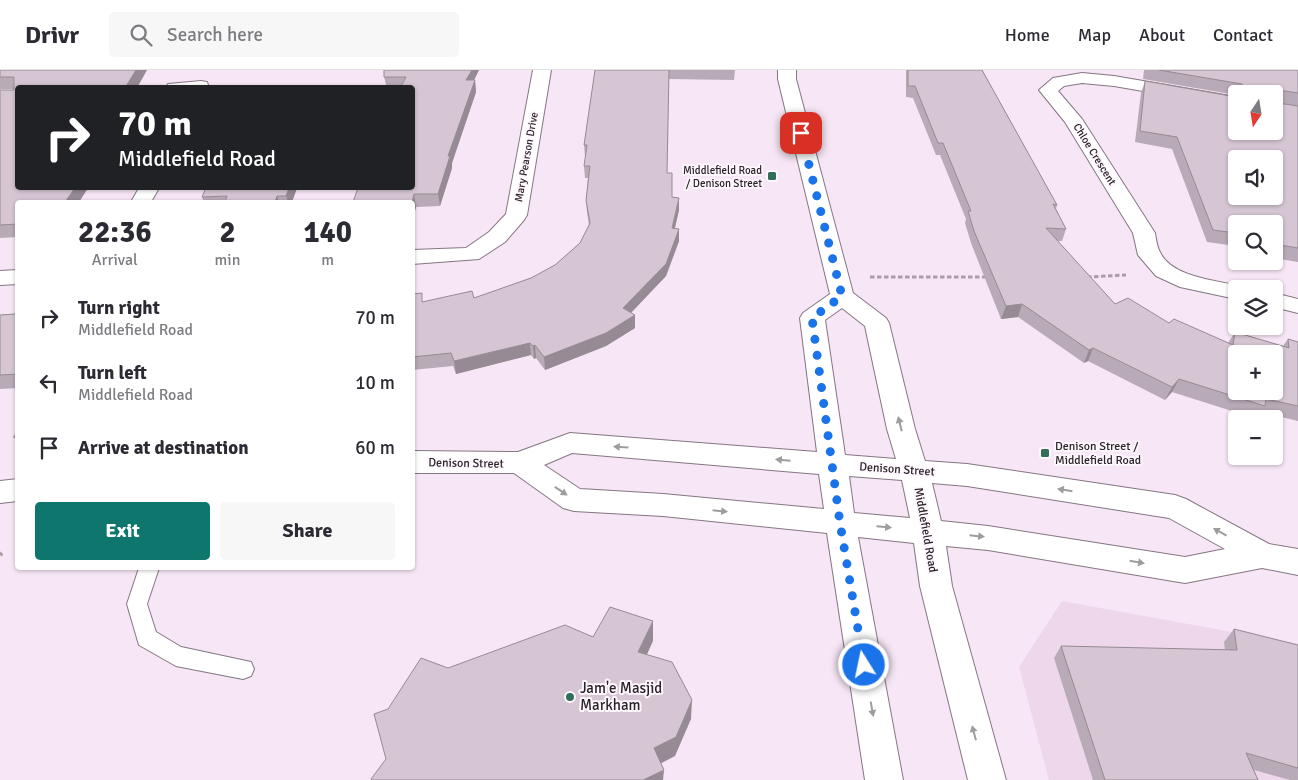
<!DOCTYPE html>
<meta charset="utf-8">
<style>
:root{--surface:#fff;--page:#f7f7f7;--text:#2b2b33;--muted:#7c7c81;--line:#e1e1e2;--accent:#0f766e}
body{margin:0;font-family:Signika,sans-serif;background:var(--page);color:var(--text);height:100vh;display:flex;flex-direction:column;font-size:19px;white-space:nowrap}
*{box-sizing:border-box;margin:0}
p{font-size:16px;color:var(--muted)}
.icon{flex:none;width:28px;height:28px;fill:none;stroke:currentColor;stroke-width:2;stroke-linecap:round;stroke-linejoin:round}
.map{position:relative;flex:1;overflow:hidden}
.sheet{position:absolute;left:15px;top:130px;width:400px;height:370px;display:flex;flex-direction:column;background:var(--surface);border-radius:5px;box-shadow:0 1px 4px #0004}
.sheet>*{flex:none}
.hud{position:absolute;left:15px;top:15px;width:400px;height:105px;border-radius:5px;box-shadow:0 1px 4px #0004;background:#202124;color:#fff;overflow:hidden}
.needle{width:32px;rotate:192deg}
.buttons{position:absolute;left:1228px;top:15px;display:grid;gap:10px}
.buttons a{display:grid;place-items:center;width:55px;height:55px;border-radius:5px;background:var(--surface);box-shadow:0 1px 4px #0004;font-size:25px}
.pin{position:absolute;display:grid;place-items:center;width:42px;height:42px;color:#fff;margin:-21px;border-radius:10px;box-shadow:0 2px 8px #0006}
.me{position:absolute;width:55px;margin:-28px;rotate:350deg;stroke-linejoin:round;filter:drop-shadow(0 0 4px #0008)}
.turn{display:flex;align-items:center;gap:18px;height:105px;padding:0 20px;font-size:22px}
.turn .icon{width:65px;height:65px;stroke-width:2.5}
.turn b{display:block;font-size:35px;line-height:42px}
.eta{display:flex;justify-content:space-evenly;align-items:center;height:85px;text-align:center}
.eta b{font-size:30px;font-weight:700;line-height:35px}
.primary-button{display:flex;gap:10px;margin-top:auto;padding:10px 20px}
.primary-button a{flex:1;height:58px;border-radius:5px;background:var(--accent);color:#fff;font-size:20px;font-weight:700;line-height:58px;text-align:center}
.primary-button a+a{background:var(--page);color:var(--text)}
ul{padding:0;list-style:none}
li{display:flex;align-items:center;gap:15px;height:65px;padding:0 20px}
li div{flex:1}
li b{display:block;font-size:19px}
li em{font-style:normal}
header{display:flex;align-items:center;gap:30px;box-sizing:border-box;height:70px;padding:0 25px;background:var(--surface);border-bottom:1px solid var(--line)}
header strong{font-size:24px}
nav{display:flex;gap:28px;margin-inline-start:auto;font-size:18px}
.search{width:350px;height:45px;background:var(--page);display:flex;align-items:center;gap:12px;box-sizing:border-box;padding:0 18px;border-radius:5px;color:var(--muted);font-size:19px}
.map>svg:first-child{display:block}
</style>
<header>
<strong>Drivr</strong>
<div class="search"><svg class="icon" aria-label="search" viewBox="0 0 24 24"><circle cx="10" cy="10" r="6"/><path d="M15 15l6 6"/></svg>Search here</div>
<nav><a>Home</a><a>Map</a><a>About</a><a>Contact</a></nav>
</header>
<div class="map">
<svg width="1298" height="710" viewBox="0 0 1298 710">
<rect width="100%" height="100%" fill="#f7e6f5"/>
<path fill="#eed7eb" d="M1062,531L1298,574V710H1049L1019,597Z"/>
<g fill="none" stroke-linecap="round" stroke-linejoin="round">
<defs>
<path id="lane" d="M139,498H159L147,534L156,562L181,577L251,592L254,599L251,606L243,609L176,596L139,575L127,534Z"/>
<path id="street" d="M533,0H551L527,145L524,150L505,172L479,189L412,194V180L466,178L489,162L506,144Z
M1082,3L1114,6L1236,27V37L1114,16L1082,13L1064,16L1058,21L1082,49L1155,163C1156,169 1157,177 1160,182C1171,208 1221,211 1244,217L1246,219H1236V229L1180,217L1156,206L1138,185L1133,163L1065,52L1039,20L1053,8Z
M201,11L207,12L209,18H166L168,14Z
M139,118H159L151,132H131Z
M18,200V214L0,215V201Z
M1274,223L1298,229V243L1274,237Z"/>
<path id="secondary" d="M778,0H796V9L853,223L886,248L889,253L915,359L925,391L967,394L1175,425L1186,429L1269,474L1298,479V505L1262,498L1185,513L988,480L946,476L952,516L1006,710H968L920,516L914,473L858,467L903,710H865L827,463L663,446L574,441L563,438L514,403H412V381L518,382L570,363L817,382L800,248L803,243L830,224L778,9ZM842,238L865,256L887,359L896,389L845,385L825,250ZM572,383L819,404L824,439L663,424L580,419L544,395ZM849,406L902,410L910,448L854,443ZM932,413L967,416L1169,448L1225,479L1185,487L988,456L941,451Z
M18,409V431L0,433V411Z"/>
</defs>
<use href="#lane" stroke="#857683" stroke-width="2"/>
<use href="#street" stroke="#857683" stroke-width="2"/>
<use href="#secondary" stroke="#857683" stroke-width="2"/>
<path stroke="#aa9da8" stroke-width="3" stroke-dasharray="4.5 2.5" stroke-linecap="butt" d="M870,207H988
M1087,207L1126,205
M14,368L18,362"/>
<path stroke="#aa9da8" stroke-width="4" stroke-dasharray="6 3" stroke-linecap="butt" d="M0,485L2,483"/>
<use href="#lane" fill="#fff" fill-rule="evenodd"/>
<use href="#street" fill="#fff" fill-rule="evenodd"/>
<use href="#secondary" fill="#fff" fill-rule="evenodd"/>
</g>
<path fill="#b8aab6" d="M0,0H147L18,118H88L79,132H18V167L0,168V20H14V19H0Z
M384,0H479L474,10H475L476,22L452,93V98L440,136L416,137L413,149H412V18H387L384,7Z
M595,0H735L734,10L669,9L667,103L672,127L679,128V140L675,158L679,159V171L666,206L631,243L635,258L606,276L545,300L536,288L534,289L531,285L456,304L453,296L412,300V224L423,232L474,228L531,208L555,195L580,173L589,155L587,142L586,130L588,108H585L584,96L586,86H585L584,75Z
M906,0H982L1057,135L1056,139L1066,159L1062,171H1057L1115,234L1228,273L1235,262L1283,276L1288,269L1298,272V351L1261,342L1257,349L1172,322L1165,330L1088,291L1084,293L1018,247L1001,249L971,173L965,153L966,149L940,85H936L913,28L906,27Z
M1144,0H1298V192L1274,188V154H1236V176L1207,172L1172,79L1135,72L1141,23L1145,11L1236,61L1274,24H1236V25L1143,9Z
M297,118L292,132H204L202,127Z
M18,241V318L0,319V245L16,244Z
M1234,559L1298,575V710H1290L1254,700L1258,710H1093L1054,588L1061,576L1225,580L1224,572Z"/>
<path fill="#968b94" d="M136,0H147L137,18H125Z
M472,0H479L468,22L466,10Z
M475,10L476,22L452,93V98L440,136L438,124L448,86Z
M75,118H88L79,132H65Z
M289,118H297L292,132H288L286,126Z
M414,124L416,137L413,149L412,132Z
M277,126L279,132H275Z
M679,128V140L672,170V158Z
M679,159V171L666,206L624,250L623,238Z
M1022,234L1018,247L1001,249L1006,236Z
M635,245V258L606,276L545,300L544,287Z
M530,273L531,285L456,304L454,291Z
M535,275L536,288L534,289L533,276Z
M1093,278L1088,291L1084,293L1089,280Z
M1179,309L1172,322L1165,330L1172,317Z
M653,551V571L639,602L638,582Z
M692,630L691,649L675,686L654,697V678Z
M664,700L663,710H643Z"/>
<path fill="#d6c6d4" stroke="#968b94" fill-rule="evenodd" d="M0,0H136L125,18H18V118H75L65,132H18V154L0,155V20H14V7H0Z
M384,0H472L466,10H475L448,86H450L438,124H414L412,132H353L358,118H412V18H400L406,7H384Z
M595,0H669L667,103H672V127L679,128L672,158L679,159L666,194L623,238L635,245L606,263L544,287L535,275L533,276L530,273L454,291L451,283L412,287V224L422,223V232L472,221L474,228L531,208L555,195L580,173L590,153L586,130L590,96H584L587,75H584Z
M908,0H982L1057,135L1053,134L1066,159L1046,158L1115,234L1128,228L1169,253L1174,249L1233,275L1235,262L1289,278L1288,269L1298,272V336L1266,329L1265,336L1179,309L1172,317L1093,278L1089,280L1022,234L1006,236L974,161L968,141H971L943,73H938L915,16H908ZM1236,284H1274V321H1236Z
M1159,0H1298V23L1278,20V33L1298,36V178L1274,174V154H1236V163L1213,160L1177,67L1140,61L1145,11L1236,27V61H1274V24H1243V16L1242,14ZM1236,89H1274V126H1236Z
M206,118H289L286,126H277L275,132H225L227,126L202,127Z
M18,241V304L0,305V245L16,244Z
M610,537L653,551L638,582L672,592L692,630L676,667L654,678L664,700L643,710H372L371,709L386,689L374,644L388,639L421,588L448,598L565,555L593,567Z
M1234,559L1298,575V698L1246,683L1258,710H1105L1061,576L1237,580Z"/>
<defs><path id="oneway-solid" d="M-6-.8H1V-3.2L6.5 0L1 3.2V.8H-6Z" transform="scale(1.25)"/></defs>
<g fill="#9f9c9e">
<use href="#oneway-solid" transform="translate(900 354) rotate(-104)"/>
<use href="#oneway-solid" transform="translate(621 377) rotate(-176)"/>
<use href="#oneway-solid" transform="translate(783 390) rotate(-175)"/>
<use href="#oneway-solid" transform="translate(1065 420) rotate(-171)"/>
<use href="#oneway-solid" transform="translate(561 421) rotate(34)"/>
<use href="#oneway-solid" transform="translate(720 441) rotate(6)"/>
<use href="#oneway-solid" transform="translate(884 457) rotate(5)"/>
<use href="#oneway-solid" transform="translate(1220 462) rotate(-151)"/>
<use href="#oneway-solid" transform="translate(977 466) rotate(6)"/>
<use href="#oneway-solid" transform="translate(1137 492) rotate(10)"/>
<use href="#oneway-solid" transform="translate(872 639) rotate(80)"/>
<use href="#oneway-solid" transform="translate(974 663) rotate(-105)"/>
</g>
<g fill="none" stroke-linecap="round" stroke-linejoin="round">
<path stroke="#1a73e8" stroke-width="9" stroke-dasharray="0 16.2" d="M801,63L842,226L812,248L840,453L864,595"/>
</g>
<g fill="#336e58" stroke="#fef7fd" stroke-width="2">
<rect x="767" y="101" width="10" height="10" rx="2.5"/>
<rect x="1040" y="378" width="10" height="10" rx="2.5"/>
<circle cx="570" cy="627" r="5"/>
</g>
<g text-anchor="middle" stroke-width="4" stroke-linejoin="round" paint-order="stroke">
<g font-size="11" fill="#292328" stroke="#fef7fd">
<text transform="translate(1095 84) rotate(58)" y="4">Chloe Crescent</text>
<text transform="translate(526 87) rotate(-80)" y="4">Mary Pearson Drive</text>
</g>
<g font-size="11" fill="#292328" stroke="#fef7fd" text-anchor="end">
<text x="762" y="104">Middlefield Road<tspan x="762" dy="13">/ Denison Street</tspan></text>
</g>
<g font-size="12" fill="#292328" stroke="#fef7fd" text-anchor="start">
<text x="1055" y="380">Denison Street /<tspan x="1055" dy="14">Middlefield Road</tspan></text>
</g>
<g font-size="12" fill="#292328" stroke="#fef7fd">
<text transform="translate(466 393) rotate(1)" y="4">Denison Street</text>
<text transform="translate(897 399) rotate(4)" y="4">Denison Street</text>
<text transform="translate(926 460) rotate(80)" y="4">Middlefield Road</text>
</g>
<g font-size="15" fill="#292328" stroke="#fef7fd" text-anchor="start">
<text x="580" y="623">Jam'e Masjid<tspan x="580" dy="17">Markham</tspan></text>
</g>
</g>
</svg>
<div class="buttons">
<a><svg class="needle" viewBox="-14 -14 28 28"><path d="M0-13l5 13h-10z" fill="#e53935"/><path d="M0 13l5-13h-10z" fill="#7c7c81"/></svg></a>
<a><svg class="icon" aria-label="sound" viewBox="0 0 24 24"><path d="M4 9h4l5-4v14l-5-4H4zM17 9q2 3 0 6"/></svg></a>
<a><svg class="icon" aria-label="search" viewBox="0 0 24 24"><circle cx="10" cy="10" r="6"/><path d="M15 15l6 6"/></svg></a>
<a><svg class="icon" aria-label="layers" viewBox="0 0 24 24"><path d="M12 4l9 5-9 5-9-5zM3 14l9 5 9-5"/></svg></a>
<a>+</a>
<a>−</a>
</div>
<div class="pin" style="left:801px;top:63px;background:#d93025"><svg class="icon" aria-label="arrive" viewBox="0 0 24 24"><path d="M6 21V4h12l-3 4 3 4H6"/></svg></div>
<svg class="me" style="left:864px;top:595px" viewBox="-20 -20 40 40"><circle r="17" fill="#1a73e8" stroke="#fff" stroke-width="3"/><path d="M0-11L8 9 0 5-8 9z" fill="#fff"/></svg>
<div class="hud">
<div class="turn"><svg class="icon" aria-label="right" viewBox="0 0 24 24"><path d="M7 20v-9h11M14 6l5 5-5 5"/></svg><div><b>70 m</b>Middlefield Road</div></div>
</div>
<section class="sheet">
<div class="eta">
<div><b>22:36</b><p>Arrival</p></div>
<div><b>2</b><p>min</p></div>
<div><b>140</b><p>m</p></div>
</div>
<ul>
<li><svg class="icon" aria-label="right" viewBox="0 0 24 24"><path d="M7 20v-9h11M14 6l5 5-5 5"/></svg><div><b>Turn right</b><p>Middlefield Road</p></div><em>70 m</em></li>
<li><svg class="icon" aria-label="left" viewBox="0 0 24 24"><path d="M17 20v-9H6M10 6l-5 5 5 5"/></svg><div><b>Turn left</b><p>Middlefield Road</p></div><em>10 m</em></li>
<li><svg class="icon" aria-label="arrive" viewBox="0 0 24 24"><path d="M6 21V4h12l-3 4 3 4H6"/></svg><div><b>Arrive at destination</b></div><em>60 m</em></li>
</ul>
<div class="primary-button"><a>Exit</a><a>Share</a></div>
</section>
</div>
